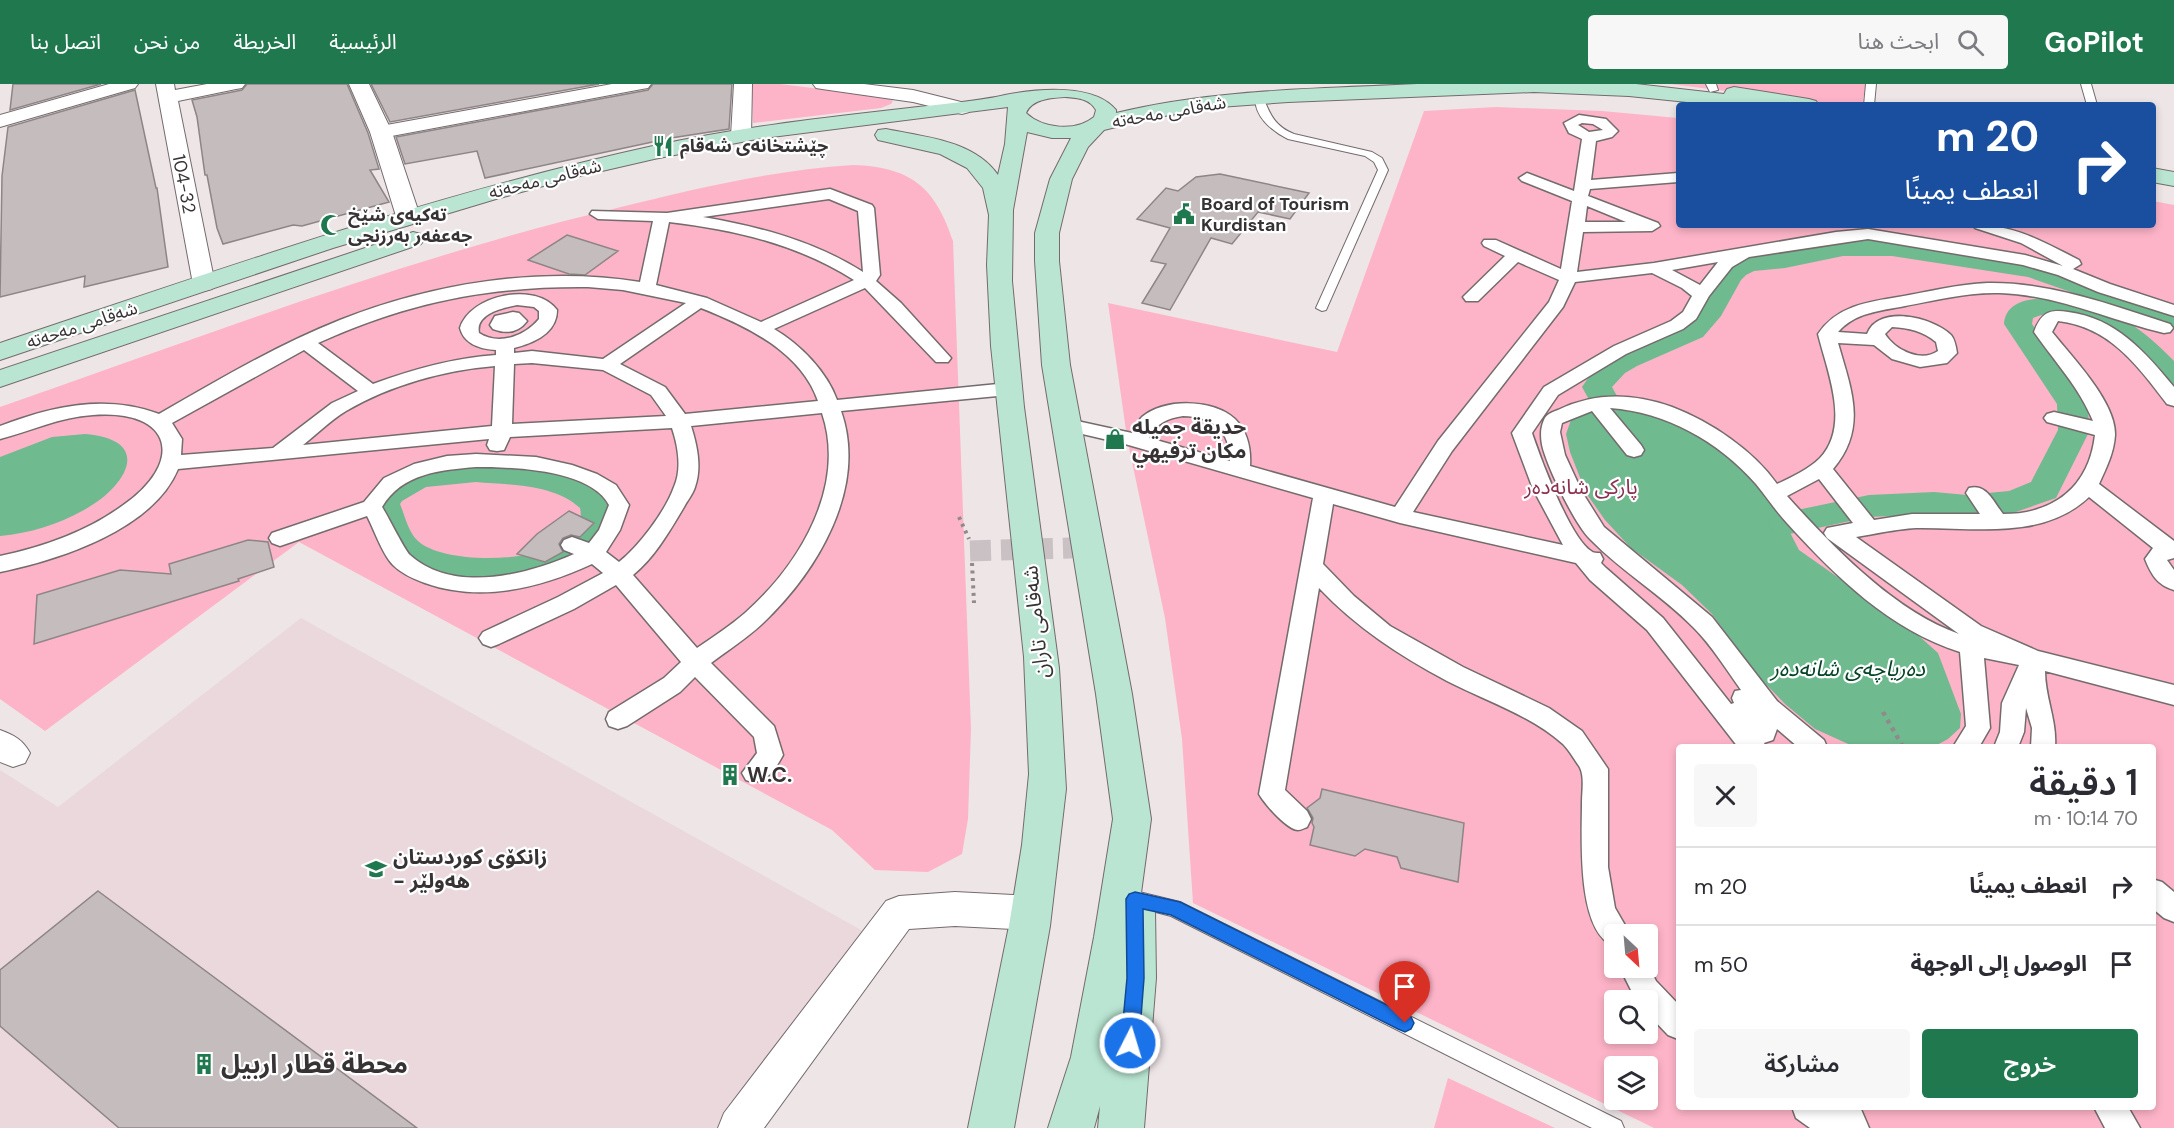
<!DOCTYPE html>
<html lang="ar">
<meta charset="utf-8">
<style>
:root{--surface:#fff;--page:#f7f7f7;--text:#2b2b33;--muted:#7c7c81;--line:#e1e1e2;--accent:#20794e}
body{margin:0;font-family:"DM Sans","Noto Sans Arabic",sans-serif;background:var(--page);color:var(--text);direction:rtl;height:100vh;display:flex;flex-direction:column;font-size:22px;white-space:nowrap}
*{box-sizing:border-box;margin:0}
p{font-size:20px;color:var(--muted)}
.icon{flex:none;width:33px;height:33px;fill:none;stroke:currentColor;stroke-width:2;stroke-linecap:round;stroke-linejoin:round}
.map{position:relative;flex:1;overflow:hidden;direction:ltr}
.sheet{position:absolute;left:1676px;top:660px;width:480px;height:366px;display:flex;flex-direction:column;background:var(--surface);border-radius:6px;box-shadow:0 3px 9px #0003;direction:rtl}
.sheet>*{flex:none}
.guide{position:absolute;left:1676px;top:18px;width:480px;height:126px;border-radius:6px;box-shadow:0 3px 9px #0003;direction:rtl;background:#1a4fa0;color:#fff;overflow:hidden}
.needle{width:39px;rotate:154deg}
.controls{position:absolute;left:1604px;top:840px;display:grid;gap:12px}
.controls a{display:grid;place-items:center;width:54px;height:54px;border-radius:6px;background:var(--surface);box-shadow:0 3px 9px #0003;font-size:30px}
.pin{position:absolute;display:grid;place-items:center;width:51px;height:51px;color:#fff;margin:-62px -26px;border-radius:50% 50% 50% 0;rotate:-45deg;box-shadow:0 0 6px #0007}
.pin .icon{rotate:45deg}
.me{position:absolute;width:66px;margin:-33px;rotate:5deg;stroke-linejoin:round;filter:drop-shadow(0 0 4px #0008)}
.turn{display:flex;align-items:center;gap:21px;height:126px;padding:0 18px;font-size:27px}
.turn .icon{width:78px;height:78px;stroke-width:2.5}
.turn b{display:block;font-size:42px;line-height:51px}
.round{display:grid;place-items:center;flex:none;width:63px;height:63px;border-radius:6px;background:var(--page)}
.headline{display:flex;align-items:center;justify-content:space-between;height:102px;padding:0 18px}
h1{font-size:36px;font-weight:600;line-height:45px}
.primary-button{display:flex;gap:12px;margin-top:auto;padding:12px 18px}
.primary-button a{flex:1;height:69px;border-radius:6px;background:var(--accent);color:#fff;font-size:24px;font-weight:600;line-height:69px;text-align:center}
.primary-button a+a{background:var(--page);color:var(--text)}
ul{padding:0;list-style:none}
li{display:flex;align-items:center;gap:18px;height:78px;padding:0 18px;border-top:2px solid var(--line)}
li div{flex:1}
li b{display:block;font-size:22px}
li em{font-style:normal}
header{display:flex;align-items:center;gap:36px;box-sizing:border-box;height:84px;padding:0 30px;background:var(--accent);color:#fff}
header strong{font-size:28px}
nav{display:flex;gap:33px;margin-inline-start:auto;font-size:21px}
.search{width:420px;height:54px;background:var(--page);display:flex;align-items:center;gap:15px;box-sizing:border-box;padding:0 21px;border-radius:6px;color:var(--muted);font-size:22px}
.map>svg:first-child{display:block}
</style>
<header>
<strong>GoPilot</strong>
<div class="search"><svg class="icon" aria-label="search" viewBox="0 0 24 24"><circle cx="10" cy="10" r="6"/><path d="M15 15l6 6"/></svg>ابحث هنا</div>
<nav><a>الرئيسية</a><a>الخريطة</a><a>من نحن</a><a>اتصل بنا</a></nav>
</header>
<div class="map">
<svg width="2174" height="1044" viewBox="0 0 2174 1044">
<rect width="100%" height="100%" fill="#eee5e7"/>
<path fill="#ead8dd" d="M301,534L863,847L718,1044H0V686L58,723Z"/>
<path fill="#feb4c8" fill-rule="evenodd" d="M752,0H780L886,13L893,17L891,20L881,24L753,39Z
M1670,0H1866L1862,21H1839Z
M1496,23L1602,27L1678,34V141H2152L2153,117L2174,121V1044H1654L1193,819L1182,655L1165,534L1127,354L1108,219L1337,268L1424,27ZM1678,663H2152V1023H1678ZM1614,850H1647V884H1614ZM1614,916H1647V950H1614ZM1614,982H1647V1016H1614Z
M853,81C910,83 935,102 953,157L971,645L968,735L962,770L928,788L875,786L832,746L299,458L45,647L0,615V323C204,252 406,174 617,124C694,105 773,86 853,81Z
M1448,994L1555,1044H1434Z"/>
<path fill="#6fba8e" d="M1608,323L1625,324L1668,335L1724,365L1775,419L1799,466L1910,544L1938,569L1961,630L1960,644L1948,655L1933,663H1855L1815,645L1785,620L1756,590L1712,530L1682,501L1631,464L1605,436L1586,409L1570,368L1566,350L1571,336L1588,326Z
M85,350C156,356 125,404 84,426C57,441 30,449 0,452V373L52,353Z"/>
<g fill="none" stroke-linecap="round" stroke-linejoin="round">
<path fill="#6fba8e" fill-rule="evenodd" d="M1859,155L1909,158L2029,177L2064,187L2174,227V244L2028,193L1892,172H1843L1785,184L1754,187L1746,191L1741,196L1721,232L1703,253L1637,282L1625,289L1612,303L1623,323L1619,330L1608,333L1597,330L1582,303C1610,260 1641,266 1680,242C1702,229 1705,201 1722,183C1737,167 1768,171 1787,168C1812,164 1834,157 1859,155Z
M2046,214C2099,214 2139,240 2174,277V304C2158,300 2151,286 2139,275C2115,251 2070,217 2033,234L2032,240L2087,320L2090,346L2056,414L2013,429L1967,433L1934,430L1869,433L1785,451L1773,447L1768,439L1773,431L1869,411L1934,408L1967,411L2009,407L2031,398L2058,346L2057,320L2004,240C2006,218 2027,215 2046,214Z
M476,376C513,379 574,381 603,407C615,419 618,433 609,447C605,453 602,462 597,467C563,502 485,505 441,494C426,490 406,486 395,475C379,461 373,438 366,419C390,380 435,379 476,376ZM476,398C511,401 553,400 580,424C593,480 449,486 418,457C408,448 405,432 400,420L402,417L426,403Z"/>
</g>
<path fill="#c5bcbe" stroke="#8e8587" stroke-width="1.5" d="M13,0H101L10,26Z
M247,0H347L368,49L379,85L370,86L389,118L302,142L293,141L223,160L217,144L207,91H205L197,33L192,16L242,6Z
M371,0H599L390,38Z
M653,0H732L729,45L671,54L485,94L477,67L405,80L396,53L648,6Z
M135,6L156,104H157L168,183L84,203L85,192L0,213L2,92L8,43Z
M1220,90L1309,109L1290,135L1258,128L1232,160L1211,154L1170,226L1142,219L1166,180L1151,177L1170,144L1137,135L1166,104L1178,107L1196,93Z
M567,151L618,167L585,191L569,190L528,176Z
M569,427L594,439L580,453L571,451L563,454L559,460L563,468L545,478L517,470L537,450Z
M248,456L268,458L274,483L238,495L239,497L34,560L37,511L120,486L171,490L169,480Z
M1322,705L1464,739L1458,798L1401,784L1397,773L1365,765L1355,772L1310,761L1314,743L1312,739L1313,734L1307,724L1320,714Z
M98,807L417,1044H119L0,942V886Z"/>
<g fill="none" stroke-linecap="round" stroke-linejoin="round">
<path stroke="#c9c1c3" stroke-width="21" stroke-dasharray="21 10" stroke-linecap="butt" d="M970,467L1101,463"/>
<defs>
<path id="service" d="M1706,0H1716L1718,6L1710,8Z
M1866,0H1876L1874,21H1864Z
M2081,0H2091L2097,21H2087Z
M1256,11H1262C1270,30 1274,42 1294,50L1372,68L1382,74L1388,86L1326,226L1322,227L1316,224L1378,86L1374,78L1365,72L1288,55C1272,47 1252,31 1256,11Z
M1135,807L1180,818L1621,1037L1624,1044H1592L1171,832L1129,821L1126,815L1129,809Z"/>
<path id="pedestrian" d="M1579,31L1606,35L1618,47L1612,53L1596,57L1591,96L1678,89V98L1590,105L1588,112L1658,139L1660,142L1652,147L1583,148L1577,188L1654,179L1836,148L1868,145L2025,171L2063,182L2021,159L1975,144L1973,141C2016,141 2041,157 2079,176L2081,180L2073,185L2110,200L2174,221V232L2098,208L2058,191L2023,181L1868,155L1749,173L1732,183L1709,212L1696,235L1683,245L1626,270L1558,311L1532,349C1540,373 1570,454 1591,467C1593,469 1597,469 1600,469L1603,475L1601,479L1606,484L1663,534L1731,620L1734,619L1732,614L1735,607L1741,606C1726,585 1712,562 1694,544C1662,511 1622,488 1590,455C1575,440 1552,392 1545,371C1541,360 1539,347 1544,336C1546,330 1553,328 1558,326C1595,308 1633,309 1672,323C1711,338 1753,366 1777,400C1792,393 1809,385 1820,374C1851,341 1827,287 1818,250C1837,222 1867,218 1898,213C1928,208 1958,200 1988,199C2050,198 2112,221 2170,240L2173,244L2170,248L2164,249C2109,236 2058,211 2000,209C1968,208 1936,216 1905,222C1880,227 1856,228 1838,248L1867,250C1878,220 1933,233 1951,251C1955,256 1956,263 1957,269L1947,279L1920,283L1892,275L1874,261L1838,259C1851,305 1868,344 1833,385L1874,436L1912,430H1980L1966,409L1969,404C1986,399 1993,417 2003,430C2054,430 2089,403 2095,351L2047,338L2044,334L2047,330L2054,328L2093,337C2079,303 2055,278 2034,248C2041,229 2049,225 2068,228C2116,234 2145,268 2174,303V322L2167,320C2137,281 2110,243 2058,237L2052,248C2072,273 2116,318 2115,351C2114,369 2106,384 2099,400L2174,457V474L2167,476L2174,486V506C2157,501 2151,490 2145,475L2153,464L2089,413C2042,457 1974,443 1916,444C1896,445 1875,450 1856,453L1981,542L2038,567L2174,601V621L2045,587C2045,614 2057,636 2055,663H2031L2032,644L2026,624L2024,648L2018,663H1994L2000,648L2002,619L2019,581L1984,574L1990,644L1979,663H1953L1966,642L1960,568C1890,546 1835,492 1787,439C1775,426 1766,412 1756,400C1718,357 1666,328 1610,324L1641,361L1644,366L1641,371L1634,373L1627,371L1592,327L1562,339L1560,348L1565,371L1582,408L1604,443L1712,533L1777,617L1824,656L1827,663H1798L1777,645L1773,656L1764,659L1766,663H1738L1647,546L1590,496L1576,479L1400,439L1333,420L1323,480L1354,512L1390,542L1463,583L1549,624L1582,647L1608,685V783L1615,824L1630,850H1614V862C1576,848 1582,752 1582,718C1582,707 1585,691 1579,682C1574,675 1569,666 1563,660C1530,631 1486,617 1447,597C1399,571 1357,544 1319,504L1285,706L1307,727L1311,735L1307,743C1304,744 1301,746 1298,746C1287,746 1264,719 1259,710L1313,414L1125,360L1061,345L1058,341L1061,337L1068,335L1132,349C1135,344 1138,337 1142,333C1165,314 1213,315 1235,335C1248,348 1251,365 1250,382L1395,423L1438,357L1549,218L1559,196L1518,178L1478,217H1466L1463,213L1505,172L1484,162L1482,159L1484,156H1496L1561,185L1572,117L1522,97L1519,94L1527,89L1574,107L1582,55L1569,49L1564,39ZM1582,39L1593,40L1603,46L1589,48L1578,41ZM1587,122L1626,138H1585ZM1718,178L1700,201L1672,186ZM1652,189L1682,204L1692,212L1683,228L1671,237L1614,262L1544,303L1512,349L1533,405L1563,461L1413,428L1452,367L1563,223L1575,198ZM1892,243C1909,244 1923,247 1936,258L1938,267C1921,279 1895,266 1885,250ZM1183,332C1213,333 1230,346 1230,377L1149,354C1156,339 1168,334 1183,332ZM1819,395L1853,439L1827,444L1824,449L1827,454L1959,550C1894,527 1833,463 1787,412Z
M830,105L872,121L874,124L880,191L876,197L901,219L951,274L948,278H936L865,204L774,245C800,260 827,288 837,316L1008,299L1015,301L1017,305L1015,309L1008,311L841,327C868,404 817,488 762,540C746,555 728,566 711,579L774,642L783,671C775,686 764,703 746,696L742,689L757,669L754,653L695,593L680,608L627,642L618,645L609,642L606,635L609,628L664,594L681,578L616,501L574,525L499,560L491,563L483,560L479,554L483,548L558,513L603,489L592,480C540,504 481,519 425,499C414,495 402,490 393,481C382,470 375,447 367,432L280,462L272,459L269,454L272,449L364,418L384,394L414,380L447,372L476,370L536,373L572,381L597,390L616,401L629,421L620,446L606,468L619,478C639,462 665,428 674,403C682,385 678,362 672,344L510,353L504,366L497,367L490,366L487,361L489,355L178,385C153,446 58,476 0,488V472C43,463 86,448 122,422C185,379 174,325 93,331C60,333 31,347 0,355V342C53,322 105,310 159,330C218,296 277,261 340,236C433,199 541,182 640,198L653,137L598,135L590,130L592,127L667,129ZM829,115L858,127L863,188C814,157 760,143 703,133ZM669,138C736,146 797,160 854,196L761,238L707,214L656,201ZM588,203L623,206L686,219L603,275L532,267L514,269V264C534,259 557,249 557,226C536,197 470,211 460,244C464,260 480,265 496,266V271C453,274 414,285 373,300L318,259C408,218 489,202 588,203ZM517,221L534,223L539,227V235C525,252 499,262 479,249C475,230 502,224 517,221ZM701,224C747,242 801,268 818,317L685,330L665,303L620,280ZM304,266L358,307L332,319L273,364L181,371L182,355L172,339ZM532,279L603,286L651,311L666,332L512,340L514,280ZM495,282L492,342L303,361C317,350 331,336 346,327C390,301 445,286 495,282ZM822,329C847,403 799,481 745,529C730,542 713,553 697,564L633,491C655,473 669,448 684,423C687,417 693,410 695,403C702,383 697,361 691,342ZM476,383C511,383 590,385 609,421L599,446L589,459L572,453L564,456L561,461L564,466L574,470C526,491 454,510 410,471C405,467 388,432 382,423C402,389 441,386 476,383Z
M513,228L519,229L527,237C518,249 506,250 493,245L490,241L495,232Z
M2152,795L2162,798L2174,808V838L2164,834L2152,824Z
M1647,880L1656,897L1678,920V955L1668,951L1647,929V916H1636L1620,884H1647Z
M1792,1023H1860L1869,1044H1810L1796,1034Z
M2094,1023H2128L2140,1044H2105Z"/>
<path id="minor" d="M109,0H138L135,4L0,43V31Z
M156,0H174L175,6L207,0H245L242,4L236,5L178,17L215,200L212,205L204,207L196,205L193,200Z
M612,0H651L648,4L642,5L381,54L374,52L371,48L374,44L381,42Z
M734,0H752L751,52L748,56H734L731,52Z
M813,0H864L913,6L969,20L971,24L969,28L962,30L913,18L822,5L816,4Z
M0,646C14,651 23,656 30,669L25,679L13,683L0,678Z
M955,808L1033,812L1046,817L1051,829L1046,841L1033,846L955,842L909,845L764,1044H718L724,1029L886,817L899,812Z"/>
<path id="tertiary" d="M349,0H369L392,48L420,132L416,137L408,139L400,137L396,132L370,48Z"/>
<path id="secondary" d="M1417,0H1636L1724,10L1727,5L1734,3L1809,15L1816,17L1819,21H1716L1629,12L1534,8L1288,18L1219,23L1152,34L1104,46L1088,63L1072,95L1059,149V177L1070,281L1132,610L1151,735L1141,809L1149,812L1155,825L1156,894L1144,1044H1098L1100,1022L1094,1044H1048L1071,973L1094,853L1113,735L1096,610L1042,281L1035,177V149L1050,95L1071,54H1052L1027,48L1013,126L1012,197L1024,323L1059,584L1066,705L1050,842L1014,1044H968L1009,842L1022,761L1029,690L1024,573L991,262L987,181L989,131L983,104L967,84L940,70L878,56L875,51L878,46L886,45C924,53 974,56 998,91L1005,60L1008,23L757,55L654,75L576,93L496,115L333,164L0,276V259C216,187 430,111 653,62C752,40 852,31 953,19C970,17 988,15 1005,11C1040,4 1095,0 1116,26V29C1215,5 1316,5 1417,0ZM1065,13C1077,14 1089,14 1096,26L1094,33C1076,48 1043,45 1026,29C1032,15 1050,14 1065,13Z
M2152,84L2174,88V102L2152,98Z
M413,148L421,150L425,155L421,160L0,303V286Z"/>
</defs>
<use href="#service" stroke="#746b6d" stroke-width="2"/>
<use href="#pedestrian" stroke="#746b6d" stroke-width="3"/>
<use href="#minor" stroke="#746b6d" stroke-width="2"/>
<use href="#tertiary" stroke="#746b6d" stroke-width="2"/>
<use href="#secondary" stroke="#746b6d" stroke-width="2"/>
<path stroke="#908a8b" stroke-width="4" stroke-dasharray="3 4.5" stroke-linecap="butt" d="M959,433L969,455
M972,479L974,519"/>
<path stroke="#908a8b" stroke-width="4.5" stroke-dasharray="4 5" stroke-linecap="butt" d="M1883,628L1903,663"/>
<use href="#service" fill="#fff" fill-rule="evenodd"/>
<use href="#pedestrian" fill="#fff" fill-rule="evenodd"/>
<use href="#minor" fill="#fff" fill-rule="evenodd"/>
<use href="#tertiary" fill="#fff" fill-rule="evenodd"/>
<use href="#secondary" fill="#b9e5d2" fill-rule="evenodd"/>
</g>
<path fill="#1a73e8" stroke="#114b97" stroke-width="1.5" d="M1135,808L1180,818L1411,933L1414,939L1411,945L1405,948L1398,945L1171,831L1143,825L1144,894L1139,959L1136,965L1130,968L1124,965L1121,959L1127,894L1126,815L1129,810Z"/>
<defs>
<symbol id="restaurant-bare" viewBox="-9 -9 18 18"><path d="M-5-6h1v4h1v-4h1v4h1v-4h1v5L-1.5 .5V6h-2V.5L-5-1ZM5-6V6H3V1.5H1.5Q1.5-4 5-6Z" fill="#20794e" stroke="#fff" stroke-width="2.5" paint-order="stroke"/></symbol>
<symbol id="civic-bare" viewBox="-9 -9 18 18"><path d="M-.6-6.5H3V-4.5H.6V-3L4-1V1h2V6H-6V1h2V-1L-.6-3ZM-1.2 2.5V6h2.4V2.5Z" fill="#20794e" stroke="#fff" stroke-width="2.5" paint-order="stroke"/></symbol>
<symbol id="mosque-bare" viewBox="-9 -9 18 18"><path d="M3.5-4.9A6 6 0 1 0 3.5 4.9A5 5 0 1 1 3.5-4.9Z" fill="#20794e" stroke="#fff" stroke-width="2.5" paint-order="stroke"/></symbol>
<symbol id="shop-bare" viewBox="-9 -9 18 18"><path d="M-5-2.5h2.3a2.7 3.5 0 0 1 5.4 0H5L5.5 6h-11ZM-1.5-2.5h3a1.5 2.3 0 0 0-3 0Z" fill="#20794e" stroke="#fff" stroke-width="2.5" paint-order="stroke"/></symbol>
<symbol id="building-bare" viewBox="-9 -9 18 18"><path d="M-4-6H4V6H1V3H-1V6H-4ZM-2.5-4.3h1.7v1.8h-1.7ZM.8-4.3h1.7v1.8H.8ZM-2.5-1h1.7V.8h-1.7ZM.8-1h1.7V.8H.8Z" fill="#20794e" stroke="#fff" stroke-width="2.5" paint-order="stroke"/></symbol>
<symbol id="university-bare" viewBox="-9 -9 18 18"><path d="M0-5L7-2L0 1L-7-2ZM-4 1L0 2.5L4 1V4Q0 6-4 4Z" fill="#20794e" stroke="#fff" stroke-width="2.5" paint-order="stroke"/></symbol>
</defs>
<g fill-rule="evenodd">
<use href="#restaurant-bare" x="648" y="47" width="30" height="30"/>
<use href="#civic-bare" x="1169" y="115" width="30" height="30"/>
<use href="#mosque-bare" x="316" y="126" width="30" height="30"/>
<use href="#shop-bare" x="1100" y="340" width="30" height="30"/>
<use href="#building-bare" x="715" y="676" width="30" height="30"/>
<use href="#university-bare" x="361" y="770" width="30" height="30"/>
<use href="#building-bare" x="189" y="965" width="30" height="30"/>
</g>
<g text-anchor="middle" stroke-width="4.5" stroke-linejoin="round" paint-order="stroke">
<g font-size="18" fill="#373334" stroke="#fff">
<text transform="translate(1169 28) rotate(-10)" y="6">شەقامی مەحەتە</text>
<text transform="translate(545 95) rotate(-14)" y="6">شەقامی مەحەتە</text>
<text transform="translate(184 100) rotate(79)" y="6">104-32</text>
<text transform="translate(82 241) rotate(-18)" y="6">شەقامی مەحەتە</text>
</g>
<g font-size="18" font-weight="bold" fill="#373334" stroke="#fff" text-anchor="start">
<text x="680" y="68">چێشتخانەی شەقام</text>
<text x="1201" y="126">Board of Tourism<tspan x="1201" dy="21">Kurdistan</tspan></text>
<text x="348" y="137">تەکیەی شێخ<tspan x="348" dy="21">جەعفەر بەرزنجی</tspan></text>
</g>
<g font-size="21" font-weight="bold" fill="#373334" stroke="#fff" text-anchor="start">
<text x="1132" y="350">حديقة جميله<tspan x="1132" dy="24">مكان ترفيهي</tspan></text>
<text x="747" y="698">W.C.</text>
<text x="393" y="780">زانکۆی کوردستان<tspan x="393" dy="24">- هەولێر</tspan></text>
</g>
<g font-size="21" fill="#8c3052" stroke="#fff">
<text x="1581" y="410">پارکی شانەدەر</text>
</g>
<g font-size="21" fill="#373334" stroke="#fff">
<text transform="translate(1036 538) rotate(-96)" y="7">شەقامی تاران</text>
</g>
<g font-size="22" font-style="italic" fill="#064428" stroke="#fff">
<text x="1848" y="592">دەریاچەی شانەدەر</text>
</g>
<g font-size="26" font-weight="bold" fill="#373334" stroke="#fff" text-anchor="start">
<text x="221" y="989">محطة قطار اربيل</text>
</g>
</g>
</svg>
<div class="controls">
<a><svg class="needle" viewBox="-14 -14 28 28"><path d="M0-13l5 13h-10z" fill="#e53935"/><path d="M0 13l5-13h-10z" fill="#7c7c81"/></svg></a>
<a><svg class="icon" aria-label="search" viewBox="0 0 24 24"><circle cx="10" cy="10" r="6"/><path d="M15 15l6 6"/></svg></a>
<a><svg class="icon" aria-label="layers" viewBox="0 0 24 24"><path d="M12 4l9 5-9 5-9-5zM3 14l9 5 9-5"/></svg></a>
</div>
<div class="pin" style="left:1405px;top:939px;background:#d93025"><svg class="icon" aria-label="arrive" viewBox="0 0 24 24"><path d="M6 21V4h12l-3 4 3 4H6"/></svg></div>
<svg class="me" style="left:1130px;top:959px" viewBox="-20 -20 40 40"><circle r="17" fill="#1a73e8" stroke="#fff" stroke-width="3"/><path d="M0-11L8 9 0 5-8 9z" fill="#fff"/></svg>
<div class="guide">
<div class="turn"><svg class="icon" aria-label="right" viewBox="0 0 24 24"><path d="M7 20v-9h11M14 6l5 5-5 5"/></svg><div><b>20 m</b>انعطف يمينًا</div></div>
</div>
<section class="sheet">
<div class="headline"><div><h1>1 دقيقة</h1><p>70 m · 10:14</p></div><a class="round"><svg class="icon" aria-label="close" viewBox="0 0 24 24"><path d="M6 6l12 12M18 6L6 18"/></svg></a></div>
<ul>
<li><svg class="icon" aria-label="right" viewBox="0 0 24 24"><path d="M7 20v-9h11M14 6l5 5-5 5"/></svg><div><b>انعطف يمينًا</b></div><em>20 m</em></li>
<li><svg class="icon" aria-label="arrive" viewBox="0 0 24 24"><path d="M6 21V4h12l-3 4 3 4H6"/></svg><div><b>الوصول إلى الوجهة</b></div><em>50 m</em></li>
</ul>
<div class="primary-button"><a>خروج</a><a>مشاركة</a></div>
</section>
</div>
